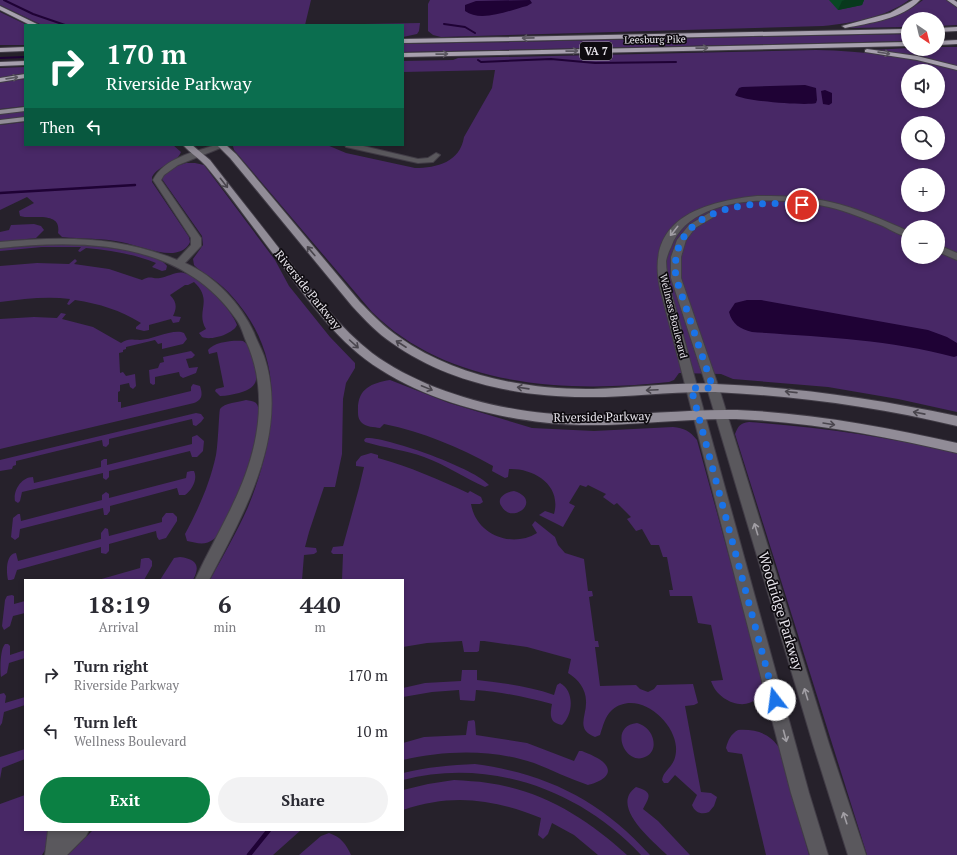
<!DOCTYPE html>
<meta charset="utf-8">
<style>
:root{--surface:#fff;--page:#f2f2f3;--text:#2b2b33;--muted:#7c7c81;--accent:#0b8043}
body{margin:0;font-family:"PT Serif",serif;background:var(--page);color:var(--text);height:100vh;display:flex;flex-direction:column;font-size:15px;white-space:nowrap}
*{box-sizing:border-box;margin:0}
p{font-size:13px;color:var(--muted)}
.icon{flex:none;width:22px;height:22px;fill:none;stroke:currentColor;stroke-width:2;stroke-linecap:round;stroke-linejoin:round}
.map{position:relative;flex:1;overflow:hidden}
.side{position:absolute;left:24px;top:579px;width:380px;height:252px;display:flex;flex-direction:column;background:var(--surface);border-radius:0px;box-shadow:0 2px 6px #0003}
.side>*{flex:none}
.banner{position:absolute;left:24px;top:24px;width:380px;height:122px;border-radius:0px;box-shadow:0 2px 6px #0003;background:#0b6e4f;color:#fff;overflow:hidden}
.needle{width:26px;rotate:145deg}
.controls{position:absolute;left:901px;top:12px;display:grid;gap:8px}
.controls a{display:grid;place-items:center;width:44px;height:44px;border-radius:50%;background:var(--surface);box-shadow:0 2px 6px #0003;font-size:20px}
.pin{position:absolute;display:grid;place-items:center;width:34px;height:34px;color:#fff;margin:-17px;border:2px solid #fff;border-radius:50%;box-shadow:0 1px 4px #0007}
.me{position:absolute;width:44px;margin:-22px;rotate:345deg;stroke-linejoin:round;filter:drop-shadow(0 0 3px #0008)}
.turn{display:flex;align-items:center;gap:14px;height:84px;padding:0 16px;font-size:18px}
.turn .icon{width:52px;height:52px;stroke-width:2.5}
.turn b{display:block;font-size:28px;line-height:34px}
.then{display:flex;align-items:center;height:38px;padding:0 16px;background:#0003;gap:8px;font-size:15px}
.eta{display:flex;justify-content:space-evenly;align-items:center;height:68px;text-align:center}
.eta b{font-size:24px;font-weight:600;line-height:28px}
.button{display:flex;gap:8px;margin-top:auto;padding:8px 16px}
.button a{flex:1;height:46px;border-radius:24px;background:var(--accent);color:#fff;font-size:16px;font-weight:600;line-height:46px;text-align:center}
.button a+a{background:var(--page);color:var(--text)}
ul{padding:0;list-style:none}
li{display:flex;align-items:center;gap:12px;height:56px;padding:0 16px}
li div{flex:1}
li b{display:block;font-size:15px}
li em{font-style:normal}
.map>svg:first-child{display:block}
</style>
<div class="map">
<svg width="957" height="855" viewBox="0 0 957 855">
<rect width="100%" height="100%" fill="#26212b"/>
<path fill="#482866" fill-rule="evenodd" d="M0,0H311L305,25H42L0,5Z
M430,0H909C884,18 852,23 823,26L441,37L433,35L428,31V4Z
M923,0H946L957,7V25L938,26V19H908V27L847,28C873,22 902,17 923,0Z
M0,12L27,25H25V45H0Z
M420,23L419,31L417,34L403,37V25H306Z
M908,34V41L403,52V44Z
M938,47H957V67L874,50L908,48L938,49Z
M816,50C864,51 911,57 957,69V412L898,399L828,387L733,379L721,374L679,373L674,380L669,382C568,393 449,388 372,312L234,150L233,146L235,145H327L346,153L415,168C437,168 460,162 464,137L492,88L495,70L403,72V61L453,60L458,58ZM908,71H938V101H908ZM908,123H938V153H908ZM908,175H938V205H908ZM908,227H938V257H908Z
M25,67V75L0,78V68Z
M25,79V106L0,109V82Z
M25,111V117L0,120V114Z
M25,122V145H173L181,152C176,165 159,164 152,177V182L189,237L190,242C187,249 181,252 173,253C157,254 137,245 121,242C102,238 82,239 62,237L58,233C62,210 31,220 20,216L19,211L34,203L27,197L0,210V125Z
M186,163H195L204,165L275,260L289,286L330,337L355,363V368L346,383L343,399L342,454L335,487H324L309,532L305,547L316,548L317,552L314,554L304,555L302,580H210C223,556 237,532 248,507C272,448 286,377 250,320C240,304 228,290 213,279C207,274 199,271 194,265L193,259L203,245L202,236L162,179V176L174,167Z
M34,224L41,226L44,230L36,238L0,242V232L9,230L11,225Z
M65,244C84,245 157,250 167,266L166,270L162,271L152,267L156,263C134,254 110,250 86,248L80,252L78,251L81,247H42L0,251V248Z
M75,259L77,261L74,264L109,269L142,280C151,275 151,279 160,278C168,277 176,271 184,273C201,277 232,310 237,325C233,334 211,341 202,337L199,333L206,329C195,311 214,301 194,282L188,285H185L170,295C177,302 177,308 173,316L181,317L179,322L173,323L171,319L149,325V330L144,331L136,329V327L141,323C120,310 100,304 75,300L69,305L67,304L70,299C47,296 23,299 0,302V266L37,263L69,264Z
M61,313L66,314L62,319L93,327L121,343C129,338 131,340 140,340C152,340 174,328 184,333L187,339L183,344L162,349V343L158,344L155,340L126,347V349L123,350V352L119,353L120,373L123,372L126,376L135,374L136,386L133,389L130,387L129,383L120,385V391L118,392V402H121V408L191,391V387L193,384L200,386C203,395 202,400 194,403L0,449V319L34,317L57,318Z
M243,341C250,345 251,352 253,360C258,378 260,387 239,393C233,394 227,396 220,396L215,391L216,389L224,387L217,352L209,354L208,350C214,342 233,340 243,341Z
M191,351L195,355L192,358L186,359L189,368L198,367L196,373L183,378L180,376L179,372L155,377V384L153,385L150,383L149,370L158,368L160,363L164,362L163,357Z
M390,380L449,403L532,428L594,431L673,427C684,428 690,431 697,440L762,677C766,716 720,709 711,681L723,680L711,625L698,623L692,596H670L669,590H673L667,557H663L659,545H651L642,529L636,531L627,519L631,517L617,503L614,505L603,497L606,494L588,485L586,487L580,485L569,503L575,506L563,527L539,515L545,511L554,514C562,485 534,468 509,469L508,477L505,478L492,471L493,466C459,447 423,432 384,424L380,428C374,427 366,427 362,423C358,419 358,415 358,411C357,389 371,383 390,380Z
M246,400C251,401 257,401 258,407C264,429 231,525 214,539C205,546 197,543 187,541L185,534C199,508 210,483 216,455C218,447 219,412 220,409C224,403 239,402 246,400Z
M196,413L201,414L204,418L201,422L196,426L193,425L192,419L109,439V444L106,447L103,446L102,440L16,461V465L13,466L12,469L0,471V460Z
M749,422C819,427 888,437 957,453V855H867L735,434C738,426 740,423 749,422Z
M197,435L204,441L203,451L197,457H192L190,451L109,471V477L106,480L103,478V473L22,492L20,501L18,503L15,501C13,491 21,477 33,477L34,483L101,467V461L104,459H107V465L192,444V437Z
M366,438C388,437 476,469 489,485L485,487C465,478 446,465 424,457C405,450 385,448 365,442L364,440Z
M371,453L378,455V458C410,467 438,479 468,493L470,491L481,497L483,502L480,504H471C476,534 511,549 537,533L532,525L535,521L555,537L558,545L565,553L584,559L588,591H592L593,596L589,597L595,641H598L599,647H595L600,686L636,685L640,689L648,692L654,689L657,685L693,684L698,703L694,705L685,706L701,792L711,793L717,797L714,806L709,812C702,815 695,813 692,805L697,795L675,775L668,783H664L662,780C664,768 677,767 676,747C674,720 637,689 612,710C605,716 603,726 600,735L595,737C575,729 587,716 586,701C586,689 578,679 568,673L571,659L527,647L484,641H480L479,651L477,652H464L462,641L427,643L403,647V580H342L343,554H333L331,552L333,547L343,546L359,488L364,467L356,466V462L361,456Z
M191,471H194C198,479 192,490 185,495H179L177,488L110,506V511L107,515H104L103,508L20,529L19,537L15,540L11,537L13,518L18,514H20L21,521L102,500V495L106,492L109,494V498L186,478L187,472Z
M514,491C543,500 513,525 502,507C495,498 506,492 514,491Z
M166,513H173L177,517V521L166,538L159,540L157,537L156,531L109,544V551L106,554L101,553V547L17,570L14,579L11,580H8C6,571 6,554 16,553L18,561L101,539V533L105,528L108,529L109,536L162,522V518Z
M180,557C196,559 201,565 193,580H160L174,558Z
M145,558H149L152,561V566L144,580H98L140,568L141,559Z
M12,595L14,596V604L25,601V613L13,616L10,626L4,630L2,626L5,600L7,596Z
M5,644H8L10,646V655L25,650V658L9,663L7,673L1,677C0,670 0,649 5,644Z
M462,670H477V680C503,683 529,686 554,695L557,685L560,683C575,691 573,715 562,725C549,723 550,715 552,704C526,697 502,692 476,690L475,700L474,701L460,700L459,690L432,692L403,697V688L425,683L461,681Z
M4,693L6,696L5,703L25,697V705L4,712L2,723L0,726V694Z
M474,720L475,722L476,735L527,743L574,761L579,751H582C589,754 600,758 605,764C615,776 597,783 588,785C570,779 552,770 534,763C492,749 446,750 403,760V743L424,737L466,735L468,721Z
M637,723C640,724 643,725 645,727C654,733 658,750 647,756C626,769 607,726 637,723Z
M738,730C756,729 770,733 780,749L809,855H766L742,754L728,752L726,748C728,740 731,734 738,730Z
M25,749V759L2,768L0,779V757Z
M475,764C548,774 601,801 650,855H641C581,790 489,757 403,780V773C427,767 451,765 475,764Z
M454,780C466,781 477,781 488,783C542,790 588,819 627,855H598L574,835L552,823L548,834L543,839L538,835L541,818C493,799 453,793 403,810V790L428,784Z
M636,787C653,792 650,796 643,809L658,821L690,855H667C653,841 609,806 636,787Z
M25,795V830H49L47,847L42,855H0V804Z
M93,830H301L273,855H68Z
M329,833C341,837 346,844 351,855H299L321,836Z"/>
<path fill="#1f0235" d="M530,0L532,3L527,6C510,10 481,23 465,11V5L476,1Z
M805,85L816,88L817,100L816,103C807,106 742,101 735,95L739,88L742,87Z
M825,90L832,93V103L829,105L823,104L821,91Z
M747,300H761L928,330L947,337L957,343V356L954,357C887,339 821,337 752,332C740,329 732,324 729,312L735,303Z"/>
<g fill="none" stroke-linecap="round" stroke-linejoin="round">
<path stroke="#1f0235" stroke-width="2" d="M4,0L33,14L65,25
M444,24L465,27L475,33
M0,58L25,57
M478,60L481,62L551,59L595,63L676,62"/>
<path stroke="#1f0235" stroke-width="2.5" d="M0,193L135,185"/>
<path stroke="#1f0235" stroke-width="4.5" d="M249,855L269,830"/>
<defs>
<path id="minor" d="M216,145H228L178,165L164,175L161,180L201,238V246L185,263C215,276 241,304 254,333C257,341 261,348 264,356C290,433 244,513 209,580H195C215,536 241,498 253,450C262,414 262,376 246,341C243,334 241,325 236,319C182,241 85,239 0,248V242C61,236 120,236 177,260L191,245V238L153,180C164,158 194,152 216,145Z
M345,145H359L418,159L428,158L436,153L440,155L433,162L418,163L346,147Z
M757,196C782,196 806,196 830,202C857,208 883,220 908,231V237C899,235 891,230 883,226C865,219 847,211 829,207C783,196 691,193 671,247C669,251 667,256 666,261C666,270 668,279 670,288L809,793L828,855H810L791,793L660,288C645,219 702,202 757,196Z
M709,213L712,214L714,216L712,218L695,228L686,240L681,257V278L719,388L829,744L866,855H848L813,744L707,388L671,278V257L677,240L689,225Z
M938,245L957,253V260L938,252Z
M48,830H66V831L67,830H89L86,836L67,855H45Z"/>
<path id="major" d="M25,107V111L0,114V110Z
M25,117V121L0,124V120Z
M183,145H192L210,160C237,195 265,230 292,265C316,296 341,329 372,353C429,395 514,415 583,415C634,416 686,409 737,410C811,413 885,427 957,443V453C884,436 811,422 736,419C684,418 632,426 580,425C509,423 422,402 365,359C327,330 300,288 271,251C250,223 229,194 206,166C199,158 190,153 183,145Z
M217,145H226L236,154L360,302C372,314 384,327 399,337C454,376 527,390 593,389C634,388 674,382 715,384C797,387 877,399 957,416V426C877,407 797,396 715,392C674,391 633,397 591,397C523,398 448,383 392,343C377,333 365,320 352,306L230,158Z"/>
<path id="highway" d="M913,0H920C902,19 870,23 845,28L842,26L890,13Z
M947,0H954L957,2V7Z
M0,6L37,24L38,25H30L0,10Z
M957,27V31L938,32V28Z
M908,29V33L403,43V39Z
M957,40V44L938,45V41Z
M908,42V46L403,57V53Z
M25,47V51L0,52V48Z
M867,49L917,56L957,66V70L917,60L865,52V50Z
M25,61V65L0,66V62Z
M25,74V78L0,82V78Z"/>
</defs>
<use href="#minor" stroke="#413c46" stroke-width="2"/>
<use href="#major" stroke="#413c46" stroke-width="2"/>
<use href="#highway" stroke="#413c46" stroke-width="2"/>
<use href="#minor" fill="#5a585d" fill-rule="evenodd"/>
<use href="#major" fill="#918c97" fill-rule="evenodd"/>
<use href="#highway" fill="#a7a0ae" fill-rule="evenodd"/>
</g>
<path fill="#094724" d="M829,0H864L862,5L838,10Z"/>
<path fill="#08391d" d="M845,0H864L862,5L838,10L842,1Z"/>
<defs><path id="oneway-shaft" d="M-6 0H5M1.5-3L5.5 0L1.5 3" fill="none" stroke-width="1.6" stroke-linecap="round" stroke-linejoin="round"/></defs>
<g stroke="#5a565f">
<use href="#oneway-shaft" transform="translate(528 38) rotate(179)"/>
<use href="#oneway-shaft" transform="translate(702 48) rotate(-1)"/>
<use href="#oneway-shaft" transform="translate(572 51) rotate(-1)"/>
<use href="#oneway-shaft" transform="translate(884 53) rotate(8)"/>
<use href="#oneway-shaft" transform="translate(442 54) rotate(-1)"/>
<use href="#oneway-shaft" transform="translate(12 78) rotate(-8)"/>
</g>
<g stroke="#49454d">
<use href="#oneway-shaft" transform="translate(224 183) rotate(52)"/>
<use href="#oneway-shaft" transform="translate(311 251) rotate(-130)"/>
<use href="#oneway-shaft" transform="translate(354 344) rotate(42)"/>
<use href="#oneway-shaft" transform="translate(401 344) rotate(-147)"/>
<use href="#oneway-shaft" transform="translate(427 388) rotate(22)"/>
<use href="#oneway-shaft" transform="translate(523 388) rotate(-172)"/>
<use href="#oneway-shaft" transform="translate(652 390) rotate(177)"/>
<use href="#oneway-shaft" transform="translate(791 392) rotate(-174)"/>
<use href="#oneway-shaft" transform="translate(919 413) rotate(-169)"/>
<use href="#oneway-shaft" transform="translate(829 424) rotate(9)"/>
</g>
<g stroke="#a19ea4">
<use href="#oneway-shaft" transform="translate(674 231) rotate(129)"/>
<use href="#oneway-shaft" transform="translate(756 529) rotate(-107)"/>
<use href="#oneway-shaft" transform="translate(806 694) rotate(-107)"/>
<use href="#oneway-shaft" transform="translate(785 736) rotate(75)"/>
<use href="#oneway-shaft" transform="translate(845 818) rotate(-108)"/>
</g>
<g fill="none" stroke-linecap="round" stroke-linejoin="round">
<path stroke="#1a73e8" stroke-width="7" stroke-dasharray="0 12.6" d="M775,700L691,388H713L676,278C667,207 750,199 802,205"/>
</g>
<g text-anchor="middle" stroke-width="3.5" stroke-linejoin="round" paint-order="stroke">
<g font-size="10" fill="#e8e5ec" stroke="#0e0b10">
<text transform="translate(655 39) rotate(-1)" y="4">Leesburg Pike</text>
<text transform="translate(674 316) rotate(76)" y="4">Wellness Boulevard</text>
</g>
<rect fill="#0e0b10" stroke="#a7a4aa" stroke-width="1" x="580" y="42" width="32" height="18" rx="3"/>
<g font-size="11" font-weight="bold" fill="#e8e5ec">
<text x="596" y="55">VA 7</text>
</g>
<g font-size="12" fill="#e8e5ec" stroke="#0e0b10">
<text transform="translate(308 290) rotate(51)" y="4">Riverside Parkway</text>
<text transform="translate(602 417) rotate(-1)" y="4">Riverside Parkway</text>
</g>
<g font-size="14" fill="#e8e5ec" stroke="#0e0b10">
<text transform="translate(781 611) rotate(73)" y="5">Woodridge Parkway</text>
</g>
</g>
</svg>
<div class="controls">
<a><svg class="needle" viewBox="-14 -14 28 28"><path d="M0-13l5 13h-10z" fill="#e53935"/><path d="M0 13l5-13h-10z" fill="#7c7c81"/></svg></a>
<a><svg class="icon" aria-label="sound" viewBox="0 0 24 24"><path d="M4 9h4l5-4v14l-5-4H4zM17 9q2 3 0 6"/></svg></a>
<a><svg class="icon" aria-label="search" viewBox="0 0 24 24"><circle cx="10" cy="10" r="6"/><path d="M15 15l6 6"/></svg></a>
<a>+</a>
<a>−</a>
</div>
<div class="pin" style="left:802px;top:205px;background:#d93025"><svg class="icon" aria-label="arrive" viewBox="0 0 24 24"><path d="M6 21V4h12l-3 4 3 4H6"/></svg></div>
<svg class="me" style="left:775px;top:700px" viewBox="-20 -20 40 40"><circle r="19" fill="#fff"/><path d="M0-13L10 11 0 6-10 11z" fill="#1a73e8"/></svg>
<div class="banner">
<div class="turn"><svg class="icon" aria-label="right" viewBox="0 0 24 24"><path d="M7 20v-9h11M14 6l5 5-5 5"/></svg><div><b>170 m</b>Riverside Parkway</div></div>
<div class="then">Then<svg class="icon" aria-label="left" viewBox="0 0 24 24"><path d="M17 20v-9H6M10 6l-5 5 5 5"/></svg></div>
</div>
<section class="side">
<div class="eta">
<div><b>18:19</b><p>Arrival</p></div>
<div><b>6</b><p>min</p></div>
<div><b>440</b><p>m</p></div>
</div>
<ul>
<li><svg class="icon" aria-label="right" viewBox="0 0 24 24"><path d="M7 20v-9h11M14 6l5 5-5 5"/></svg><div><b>Turn right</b><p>Riverside Parkway</p></div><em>170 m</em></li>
<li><svg class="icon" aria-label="left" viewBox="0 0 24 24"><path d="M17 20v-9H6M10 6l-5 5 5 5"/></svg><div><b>Turn left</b><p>Wellness Boulevard</p></div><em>10 m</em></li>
</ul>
<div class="button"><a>Exit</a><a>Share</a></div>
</section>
</div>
